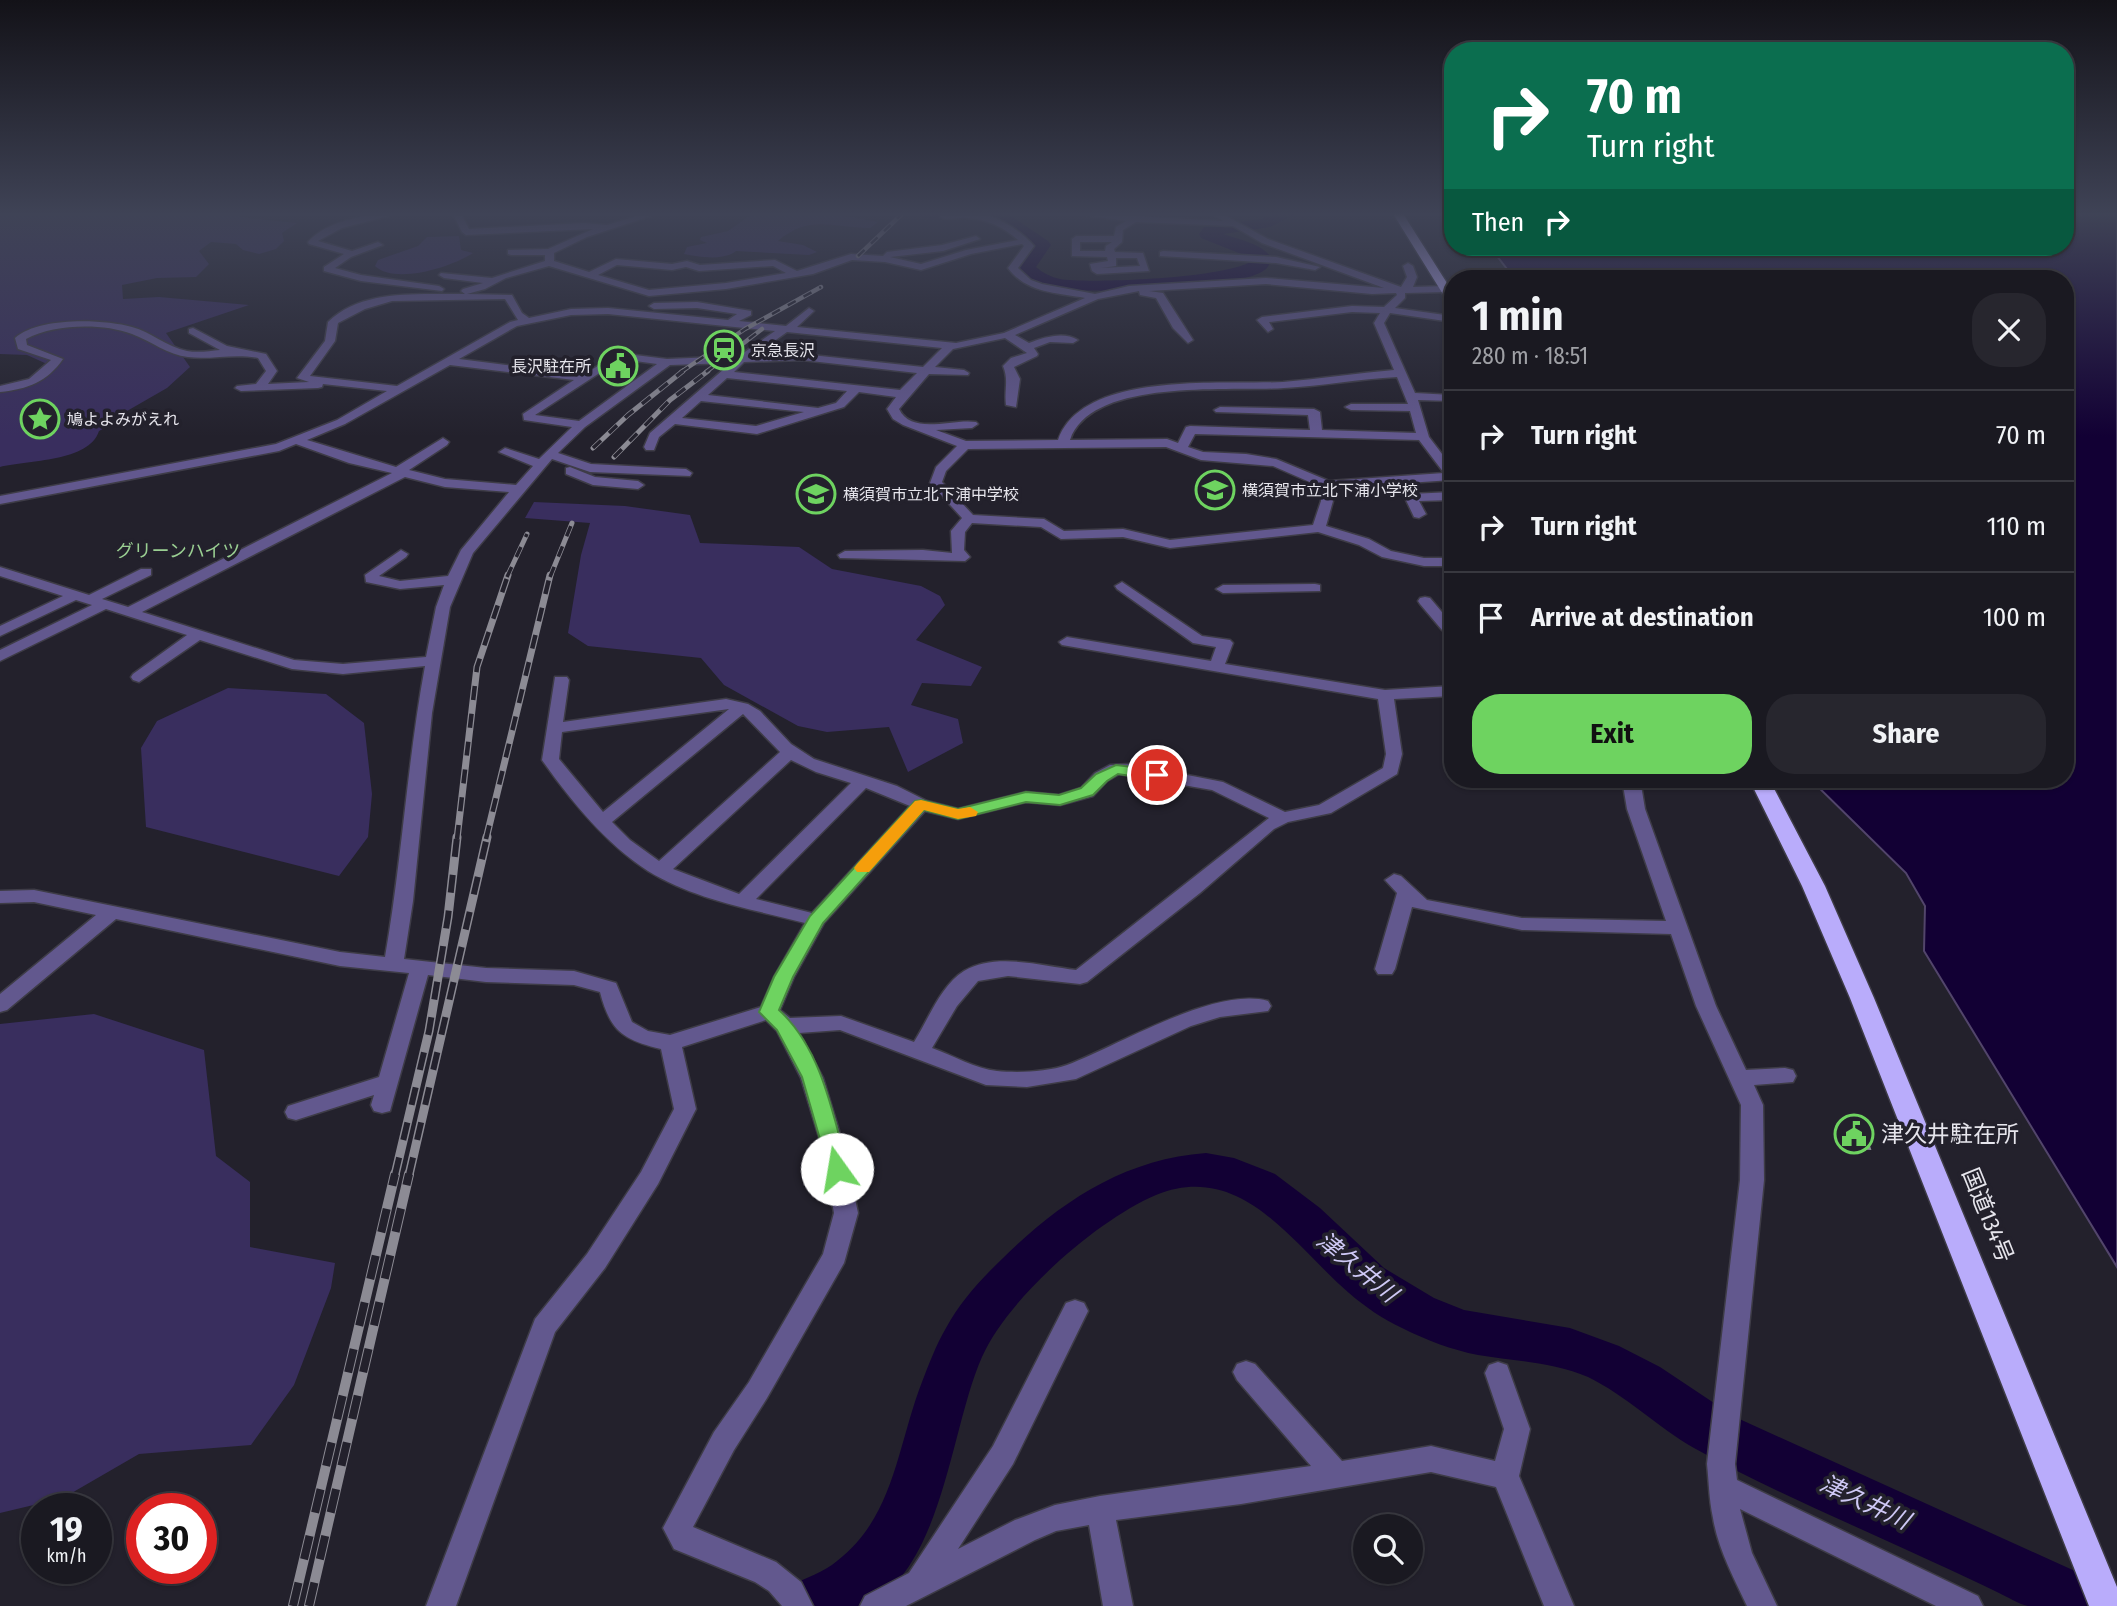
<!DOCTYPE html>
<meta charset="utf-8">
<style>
:root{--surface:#1a1921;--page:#27262e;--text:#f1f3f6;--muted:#9fa0a5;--line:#38383f;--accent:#6ed360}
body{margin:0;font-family:"Fira Sans Condensed","Noto Sans JP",sans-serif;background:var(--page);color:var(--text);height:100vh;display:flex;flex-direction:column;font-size:26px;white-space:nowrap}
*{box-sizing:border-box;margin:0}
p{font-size:23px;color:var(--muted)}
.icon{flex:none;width:38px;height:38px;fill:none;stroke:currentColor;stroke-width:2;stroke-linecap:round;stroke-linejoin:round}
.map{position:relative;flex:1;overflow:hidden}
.details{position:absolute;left:1444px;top:270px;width:630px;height:518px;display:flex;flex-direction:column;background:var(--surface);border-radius:28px;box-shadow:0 2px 5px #0004,0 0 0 2px var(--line)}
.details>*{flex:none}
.hud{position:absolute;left:1444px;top:42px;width:630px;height:214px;border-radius:28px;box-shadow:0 2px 5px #0004,0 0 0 2px var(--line);background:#0b6e4f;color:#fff;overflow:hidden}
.tools{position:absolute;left:1353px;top:1514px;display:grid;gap:14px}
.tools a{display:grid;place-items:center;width:70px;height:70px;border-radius:50%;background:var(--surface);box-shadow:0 2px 5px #0004,0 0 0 2px var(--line);font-size:35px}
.speed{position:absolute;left:21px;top:1493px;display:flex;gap:14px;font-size:35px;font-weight:700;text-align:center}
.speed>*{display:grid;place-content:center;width:91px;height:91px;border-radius:50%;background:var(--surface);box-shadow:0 2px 5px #0004,0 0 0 2px var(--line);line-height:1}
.speed small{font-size:18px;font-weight:400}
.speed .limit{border:10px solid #d22;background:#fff;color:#111}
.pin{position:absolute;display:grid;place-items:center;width:60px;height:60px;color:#fff;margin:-30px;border:4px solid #fff;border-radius:50%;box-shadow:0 2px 7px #0007}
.me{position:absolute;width:77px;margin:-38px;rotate:347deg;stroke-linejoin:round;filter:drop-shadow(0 0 5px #0008)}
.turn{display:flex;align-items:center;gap:24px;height:147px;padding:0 28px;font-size:32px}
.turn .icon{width:91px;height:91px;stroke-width:2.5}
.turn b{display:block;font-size:49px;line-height:60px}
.then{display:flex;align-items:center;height:66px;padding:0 28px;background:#0003;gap:14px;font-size:26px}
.round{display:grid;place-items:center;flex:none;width:74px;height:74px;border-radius:28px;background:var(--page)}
.headline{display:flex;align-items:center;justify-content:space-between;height:119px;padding:0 28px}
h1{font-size:42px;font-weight:700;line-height:52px}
.button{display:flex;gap:14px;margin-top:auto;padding:14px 28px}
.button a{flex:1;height:80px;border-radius:28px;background:var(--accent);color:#111;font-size:28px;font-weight:700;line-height:80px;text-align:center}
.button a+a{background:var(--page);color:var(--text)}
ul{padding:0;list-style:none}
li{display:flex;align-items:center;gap:21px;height:91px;padding:0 28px;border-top:2px solid var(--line)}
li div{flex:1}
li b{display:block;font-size:26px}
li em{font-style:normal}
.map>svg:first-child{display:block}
</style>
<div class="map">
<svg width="2117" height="1606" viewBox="0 0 2117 1606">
<rect width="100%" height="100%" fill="#23212c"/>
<path fill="#392e5e" d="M0,212H259L238,214L240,217L297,223L282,233L284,241L276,249L259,254L243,250L236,244L211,242L199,251L209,264L196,277L157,278L122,285L123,299L159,297L249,305L166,333L190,367L167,388L127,411L123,418L99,431C89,462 28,460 0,467V388L36,378L47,364L27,355L0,354Z
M755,212H840L834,214L878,222L870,228C832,228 810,214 778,241L803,245L817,252L809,255L736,251C724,261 699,257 684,254L687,247L707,243L700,240L701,237L728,231Z
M459,236L461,250L473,253C452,267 395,285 375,266L378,260L418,246L427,237Z
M534,502L625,506L690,515L700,543L799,547L832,569L921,586L940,596L945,605L916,640L982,667L971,686L922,683L911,705L958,719L963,743L908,772L889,727L827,732L798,726L724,685L701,658L588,646L568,633L581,555L590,523L525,518Z
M228,688L326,694L364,723L372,794L368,837L339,876L146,827L141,748L157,721Z
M94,1014L204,1050L216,1156L250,1182V1247L335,1263L331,1288L294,1385L251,1445L139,1454L63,1498L0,1513V1024Z"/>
<path fill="#120034" stroke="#52456b" stroke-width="2" d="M2065,212H2117V1267L1924,951L1925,906L1906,873L1810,779H2065V278H1514L1490,247H2065Z"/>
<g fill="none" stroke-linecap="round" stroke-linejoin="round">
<path fill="#120034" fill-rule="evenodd" d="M957,212C948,220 924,221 915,213Z
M979,212L1007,213L1048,241L1051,245L1036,267C1043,273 1051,277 1060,279C1089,284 1237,278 1254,259L1201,238L1199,234L1204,227L1261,219L1277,212H1300L1270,227L1223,234C1240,240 1261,243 1272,258C1271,260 1269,266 1267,268C1245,291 1076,296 1044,286C1032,282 1025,276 1018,267L1033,246L995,219L981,215Z
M1206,1153L1234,1158L1275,1174L1320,1208L1384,1268L1434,1298L1464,1310L1570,1328L1619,1346L1660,1367L1735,1417L2108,1586L2116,1606C2093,1606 2049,1606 2028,1606C2018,1604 2008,1597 1999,1593C1977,1582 1955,1572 1933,1562C1854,1525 1771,1491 1694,1448C1657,1427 1627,1396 1588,1377C1553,1362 1514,1361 1478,1355C1452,1350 1426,1340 1402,1328C1383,1319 1365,1307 1349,1293C1293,1245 1242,1160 1156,1195C1097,1220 1008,1298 982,1357C950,1429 944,1565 867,1606H782L790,1586C805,1578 824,1572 837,1561C895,1516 897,1446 922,1382C929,1364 936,1345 946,1328C960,1302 981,1279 1003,1258C1060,1202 1124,1159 1206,1153Z"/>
</g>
<path fill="#4d4b57" stroke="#8b8a97" stroke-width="2" d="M1848,1129L1864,1131L1870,1149L1853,1148Z"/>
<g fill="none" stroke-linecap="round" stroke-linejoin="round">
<defs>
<path id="minor" d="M384,212H404L342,228L318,241L352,251L378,242L383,245L351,257L335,268L361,275L439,286L444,289L442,291L361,281L324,271V267L344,254L309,244L308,242C325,222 359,217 384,212Z
M452,212H460L469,229L584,223L607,225L650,212H663L587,237L554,253V261L589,272L616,259L672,264L687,261L700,265L775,260L797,271L851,254L883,256L887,252L942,245L976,236L980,239L943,251L890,257L921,264L966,250L1018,240C1003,227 987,219 967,218C958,217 947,221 940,217C969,200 1015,223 1034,246L1018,268L1031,280L1042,284L1095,294L1129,286L1266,278L1384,288L1262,243L1233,226L1136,222L1123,230L1122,242L1114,249L1115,252L1143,253L1149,271L1097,274L1092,271L1090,264L1108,261L1107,257L1072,256V239L1076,236H1114L1116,227L1126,221L1063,212L1223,221L1209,212H1219L1268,239L1401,287L1407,277L1403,266L1408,263L1413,266L1417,277L1413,287L1446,286L1451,289L1446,292L1405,293V298L1395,308L1452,316V322L1390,313L1384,323L1415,393L1452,395V401L1418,400L1429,437L1452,467V480L1333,488V501L1326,526L1369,539L1391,551L1424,558H1452V566H1424L1382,557L1359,545L1318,532L1170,548L1123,537L1061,539L1041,527L972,523L965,532L964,550L970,557L965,561L840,558L838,555L845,551L923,550L952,553L951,531L962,518L930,483L936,467L957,446L903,425L893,419L887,409L896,397L859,392L844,407L757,434L675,424L659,437L654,450H646L644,447L650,433L731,363L670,365L585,427L558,453L591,464L686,469L692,473L690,476L590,472L552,459L473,553L450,607L432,713L413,901L404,959L486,968L574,971L616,983L632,1022L648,1031L670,1035L761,1007L774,977L805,923C752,909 695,900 648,871C606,844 571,801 542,760L555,677H567L569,680L563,722L726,699L748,704L760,711L791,744L814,759L897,786L927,801L958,809L1026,792L1059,795L1081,788L1095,773L1110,765L1131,764L1223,782L1285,812L1319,805L1383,768L1386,754L1378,699L1062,645L1059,642L1067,637L1211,661L1216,647L1193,643L1117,589L1115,586L1122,582L1202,636L1230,640L1233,643L1225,664L1385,690L1452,686V696L1394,699L1402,754L1397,774L1331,813L1288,822L1274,829L1200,893L1087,982L1080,984L1008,976L978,981L957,1006L932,1048C952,1055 976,1069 997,1071C1018,1073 1047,1072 1067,1065C1118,1046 1215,986 1268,1001L1271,1006L1268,1011L1220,1017L1191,1026L1076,1079L1027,1087L986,1085L840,1030L799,1033L823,1078L844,1147L858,1213L844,1263L767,1398L734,1450L693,1527L776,1562L801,1582L813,1606H782L769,1591L755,1582L674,1549L663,1528L714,1432L749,1382L823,1254L834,1213L822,1147L801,1078L777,1031L766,1020L682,1047L696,1109L658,1184L605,1268L555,1332L456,1606H426L535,1319L587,1254L641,1172L674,1109L661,1049C623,1040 610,1031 600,992L574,985L486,982L428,975L390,1111L382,1113L374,1111L371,1105L374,1095L296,1120L288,1118L285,1112L288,1106L379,1077L409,973L340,966L116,919L7,1010L0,1012V994L96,915L34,902L0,903V891L34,890L340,952L385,957C402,861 407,763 425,666L343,674L292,669L200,640L139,682L133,680L131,677L133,674L187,635L106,609L0,661V650L92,605L76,600L0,636V626L63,596L0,576V567L89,595L141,569H151V575L102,599L128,607L392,473L349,463L296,444L279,451L0,504V496L276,444L337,420L387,391L323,384L322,387L318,388L241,391L235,388L237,386L256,384L266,371L258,358C234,353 211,360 188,357C168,355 151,341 132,334C102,323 54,324 26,339L27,345L63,359C47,382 28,389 0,392V386L29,379L51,360L18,349L15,338C39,317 102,319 132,327C151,332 167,347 187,351C198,353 210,351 220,350L189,333V329L193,328L227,346L266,354L277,371L268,384L309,382L297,378L325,341L328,322C363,288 421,295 465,294L461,291L463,289L483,283L444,278L439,275L441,273L492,278L545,261V255H511L508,254V250L548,249L593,229L466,235L462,232ZM1080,242H1112L1106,246L1105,251H1080ZM1022,244L1024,246L1008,268C1026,293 1057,293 1085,298L1004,333L956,343L797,327L814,311L809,308L786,326L739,321L751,315V311L697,302L654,303L649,306L654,309L697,308L737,314L728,320L608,308L571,309L529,318L522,313L512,295L467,294L485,289L506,278L549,266L649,296L726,289L813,274L852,260L885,262L921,270L971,254ZM1116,258H1137L1140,266L1101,268L1116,266ZM617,265L672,270L686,267L699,271L773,266L786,273L726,283L649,290L598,275ZM1266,284L1372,294L1396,293L1397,295L1384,307L1352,306L1262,317L1257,320L1268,332L1273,329L1269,322L1352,312L1380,313L1374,323L1394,370C1357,373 1320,379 1283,382C1224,385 1082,370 1058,440L966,441L936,430L972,428L978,424L976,422C953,418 912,436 899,409L929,374L968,375L969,373L964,370L935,367L953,349L1005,338L1027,353L1011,358L1003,366C1009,380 1004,390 1006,405L1016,407L1020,379L1014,367L1037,356L1038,354L1034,348L1050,342L1073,343L1078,340C1064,331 1044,337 1029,343L1015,335L1098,299L1139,291L1140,295L1156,298L1173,328L1188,343L1193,340L1163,293L1149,291ZM505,299L518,320L510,322L397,386L310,376L335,341L338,323L365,309L392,301ZM608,314L775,331L739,356L667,359L619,353L583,375L459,359L517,326L571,315ZM787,332L942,348L923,367L802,354L753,356ZM621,359L657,364L579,421L535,415ZM802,360L917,373L900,390L734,372L744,362ZM450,365L574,380L523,414L524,420L572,427L539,459L505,448L499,452L533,466L516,485L445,479L409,470L447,445L449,442L443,438L396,467L307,440L345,424ZM1397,377L1408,404H1351L1345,407L1351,410L1410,411L1416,433L1322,430L1320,412L1314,409L1220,407L1214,410L1216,412L1308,415L1310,430L1190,426L1186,427L1178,443L1167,439L1070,440C1091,377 1232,392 1284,388C1322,386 1359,379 1397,377ZM727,378L847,391L836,403L818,408L708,395ZM701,401L804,412L756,426L682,418ZM1195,434L1419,440L1444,473L1329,481L1276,459L1246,454L1203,452L1188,447ZM1166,447L1201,460L1273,466L1321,487V501L1313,525L1170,540L1123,529L1064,531L1044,519L973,515L942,482L946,471L968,449ZM405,477L445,487L509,492L461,550L448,576L400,581L379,576L406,557L408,554L401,550L365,575L366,582L400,589L444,585L436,607L426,657L343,664L294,660L142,612ZM729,709L603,812L559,759L562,732ZM743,714L780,752L659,861L630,840L612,822ZM791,760L816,772L851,783L739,894L673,869ZM1119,774L1212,790L1269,818L1076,970C1043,966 995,952 964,971C941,985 928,1020 914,1042L841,1016L790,1018L780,1010L794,977L824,923L925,811L958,819L1026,802L1060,805L1093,796L1107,781ZM866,788L910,806L812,913L756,899Z
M1163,251L1276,257L1320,267L1315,270L1276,263L1160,256V252Z
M570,467L595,477L638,481L644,485L638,489L593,485L566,474V468Z
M1452,492V500L1419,501L1426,514L1419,518L1414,517L1405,498L1411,494Z
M1315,584L1320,585V591L1223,593L1216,589L1223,585Z
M1425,597L1430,598L1452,624V630H1442L1420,604L1418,601L1420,598Z
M1622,779H1640L1645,809L1716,1006L1746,1070L1785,1068L1793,1070L1796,1076L1793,1082L1754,1085L1763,1105L1764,1180L1735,1464L1737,1480L1978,1596L1983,1606H1936L1740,1509L1752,1553L1777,1606H1747C1734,1578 1718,1549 1713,1518C1709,1499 1709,1483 1707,1464L1740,1180L1741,1105L1696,1006L1671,934L1522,930L1412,907L1395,969L1392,974H1378L1375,969L1397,893L1385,880L1394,874L1401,876L1427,900L1522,918L1666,921L1627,809Z
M1075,1300L1084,1303L1088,1311L1013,1464L958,1549L1015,1520L1055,1505L1100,1496L1311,1466L1237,1380L1233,1372L1237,1364L1246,1361L1255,1364L1342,1461L1431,1446L1495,1461L1504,1429L1485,1373L1489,1365L1498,1362L1507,1365L1530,1429L1519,1476L1574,1606H1544L1496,1487L1431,1472L1241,1504L1116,1520L1133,1606H1103L1089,1525L1056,1531L1035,1540L906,1606H860L865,1596L909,1573L993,1446L1066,1303Z"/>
<path id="highway" d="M1392,212H1402L1452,291V302L1446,299Z
M1749,779H1769L1825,886L1874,998L2117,1587V1606H2089L1850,998L1802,886Z"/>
</defs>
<use href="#minor" stroke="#3e3c47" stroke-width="3"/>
<use href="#highway" stroke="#3e3c47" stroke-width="3"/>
<use href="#minor" fill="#62588e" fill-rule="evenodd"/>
<use href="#highway" fill="#b9acfb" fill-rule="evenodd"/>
<defs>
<path id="rail-far4" d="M858,256L904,212
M681,372L745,329L821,287
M706,372L762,329"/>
<path id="rail-far3" d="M593,448L628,415L683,371
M614,457L670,400L708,371
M507,577L527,534
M550,577L572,523"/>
<path id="rail-far2" d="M457,839L477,667L508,575
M486,839L550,575"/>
<path id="rail-far1" d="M395,1175L429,1031L448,917L457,837
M409,1175L487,837"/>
<path id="rail" d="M293,1606L395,1174
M309,1606L409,1174"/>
</defs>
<use href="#rail-far4" stroke="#8c8b94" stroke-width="4.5"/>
<use href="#rail-far3" stroke="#8c8b94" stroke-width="5"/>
<use href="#rail-far2" stroke="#8c8b94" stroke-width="7"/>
<use href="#rail-far1" stroke="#8c8b94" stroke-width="9"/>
<use href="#rail" stroke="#8c8b94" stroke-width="10"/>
<use href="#rail-far4" stroke="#23212c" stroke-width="2.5" stroke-dasharray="9" stroke-linecap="butt"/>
<use href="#rail-far3" stroke="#23212c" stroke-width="3.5" stroke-dasharray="11" stroke-linecap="butt"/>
<use href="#rail-far2" stroke="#23212c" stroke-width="4.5" stroke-dasharray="14" stroke-linecap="butt"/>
<use href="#rail-far1" stroke="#23212c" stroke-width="6" stroke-dasharray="18" stroke-linecap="butt"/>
<use href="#rail" stroke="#23212c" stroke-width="8" stroke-dasharray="24" stroke-linecap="butt"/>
</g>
<linearGradient id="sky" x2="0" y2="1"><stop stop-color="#131218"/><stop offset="0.49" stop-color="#3f4356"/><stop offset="1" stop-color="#3f4356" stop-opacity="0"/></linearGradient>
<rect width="2117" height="437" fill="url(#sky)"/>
<path fill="#6ed360" stroke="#48893e" stroke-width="2" d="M1116,765L1157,770L1165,775L1157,780L1118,774L1107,781L1093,795L1060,805L1026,802L958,819L924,810L823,923L793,977L779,1010C822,1049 833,1115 848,1169L845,1174L837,1177L830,1174L802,1077L777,1030L759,1012L774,977L810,916L915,801L921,800L958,809L1026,792L1059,795L1081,788L1096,774Z"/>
<path fill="#f59e0b" d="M921,800L958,809L970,807L978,812L976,816L958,819L924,810L869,872H857L854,868L857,864L915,801Z"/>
<defs>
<symbol id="station-ring" viewBox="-11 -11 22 22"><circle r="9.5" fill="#23212c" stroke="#6ed360" stroke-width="1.5"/><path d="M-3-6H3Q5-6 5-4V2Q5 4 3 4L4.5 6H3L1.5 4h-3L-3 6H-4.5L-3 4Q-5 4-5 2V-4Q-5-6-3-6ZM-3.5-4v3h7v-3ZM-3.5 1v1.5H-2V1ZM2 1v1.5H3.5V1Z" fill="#6ed360"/></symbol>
<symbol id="civic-ring" viewBox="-11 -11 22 22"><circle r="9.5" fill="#23212c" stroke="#6ed360" stroke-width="1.5"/><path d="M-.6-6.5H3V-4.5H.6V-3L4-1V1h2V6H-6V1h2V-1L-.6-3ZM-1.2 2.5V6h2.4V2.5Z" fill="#6ed360"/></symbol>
<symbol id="sight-ring" viewBox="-11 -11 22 22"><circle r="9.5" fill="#23212c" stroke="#6ed360" stroke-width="1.5"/><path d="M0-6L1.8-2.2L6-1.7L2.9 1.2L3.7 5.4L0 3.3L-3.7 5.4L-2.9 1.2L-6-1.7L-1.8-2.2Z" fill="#6ed360"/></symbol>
<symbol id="school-ring" viewBox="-11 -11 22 22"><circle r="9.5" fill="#23212c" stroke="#6ed360" stroke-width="1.5"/><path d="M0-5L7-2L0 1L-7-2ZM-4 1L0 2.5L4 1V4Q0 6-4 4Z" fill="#6ed360"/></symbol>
</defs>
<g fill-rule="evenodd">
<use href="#station-ring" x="702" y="328" width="44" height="44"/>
<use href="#civic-ring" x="596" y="344" width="44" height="44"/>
<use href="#sight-ring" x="18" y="397" width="44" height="44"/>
<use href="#school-ring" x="1193" y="468" width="44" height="44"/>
<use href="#school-ring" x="794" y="472" width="44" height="44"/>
<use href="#civic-ring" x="1832" y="1112" width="44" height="44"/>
</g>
<g text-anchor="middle" stroke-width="7" stroke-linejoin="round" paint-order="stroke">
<g font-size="16" fill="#e6e5ec" stroke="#23212c" text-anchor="start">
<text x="751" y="356">京急長沢</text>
<text x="591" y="372" text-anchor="end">長沢駐在所</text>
<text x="67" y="425">鳩よよみがえれ</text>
<text x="1242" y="496">横須賀市立北下浦小学校</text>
<text x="843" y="500">横須賀市立北下浦中学校</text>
</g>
<g font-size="18" fill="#9acf92" stroke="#23212c">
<text x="178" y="557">グリーンハイツ</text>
</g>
<g font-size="23" fill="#e6e5ec" stroke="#23212c" text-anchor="start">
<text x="1881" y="1142">津久井駐在所</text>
</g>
<g font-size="23" fill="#e6e5ec" stroke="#23212c">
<text transform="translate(1988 1215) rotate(68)" y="8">国道134号</text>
</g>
<g font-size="24" font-style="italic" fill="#cec8f5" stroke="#23212c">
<text transform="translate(1357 1267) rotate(39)" y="8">津久井川</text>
<text transform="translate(1865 1502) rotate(25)" y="8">津久井川</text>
</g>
</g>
</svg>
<div class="tools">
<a><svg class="icon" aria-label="search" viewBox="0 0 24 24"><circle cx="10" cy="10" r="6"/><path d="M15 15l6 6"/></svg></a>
</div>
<div class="speed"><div>19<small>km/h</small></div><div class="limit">30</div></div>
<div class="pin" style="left:1157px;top:775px;background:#d93025"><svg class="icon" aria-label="arrive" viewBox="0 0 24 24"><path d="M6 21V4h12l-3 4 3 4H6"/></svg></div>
<svg class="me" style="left:837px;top:1169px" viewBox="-20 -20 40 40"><circle r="19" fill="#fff"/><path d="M0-13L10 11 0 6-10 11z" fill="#6ed360"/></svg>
<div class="hud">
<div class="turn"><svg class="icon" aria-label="right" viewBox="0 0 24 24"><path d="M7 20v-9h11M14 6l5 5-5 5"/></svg><div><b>70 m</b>Turn right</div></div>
<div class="then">Then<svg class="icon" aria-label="right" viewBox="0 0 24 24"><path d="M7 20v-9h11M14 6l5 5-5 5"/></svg></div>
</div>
<section class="details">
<div class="headline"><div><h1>1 min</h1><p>280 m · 18:51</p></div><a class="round"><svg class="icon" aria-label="close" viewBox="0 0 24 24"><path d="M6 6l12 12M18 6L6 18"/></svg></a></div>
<ul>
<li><svg class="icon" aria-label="right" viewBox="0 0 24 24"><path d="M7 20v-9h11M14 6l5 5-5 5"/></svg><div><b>Turn right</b></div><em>70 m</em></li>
<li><svg class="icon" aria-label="right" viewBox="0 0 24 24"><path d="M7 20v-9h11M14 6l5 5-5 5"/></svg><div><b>Turn right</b></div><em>110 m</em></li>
<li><svg class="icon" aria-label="arrive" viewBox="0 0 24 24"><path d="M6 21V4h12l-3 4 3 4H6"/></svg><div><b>Arrive at destination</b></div><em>100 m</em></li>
</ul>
<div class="button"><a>Exit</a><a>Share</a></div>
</section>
</div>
